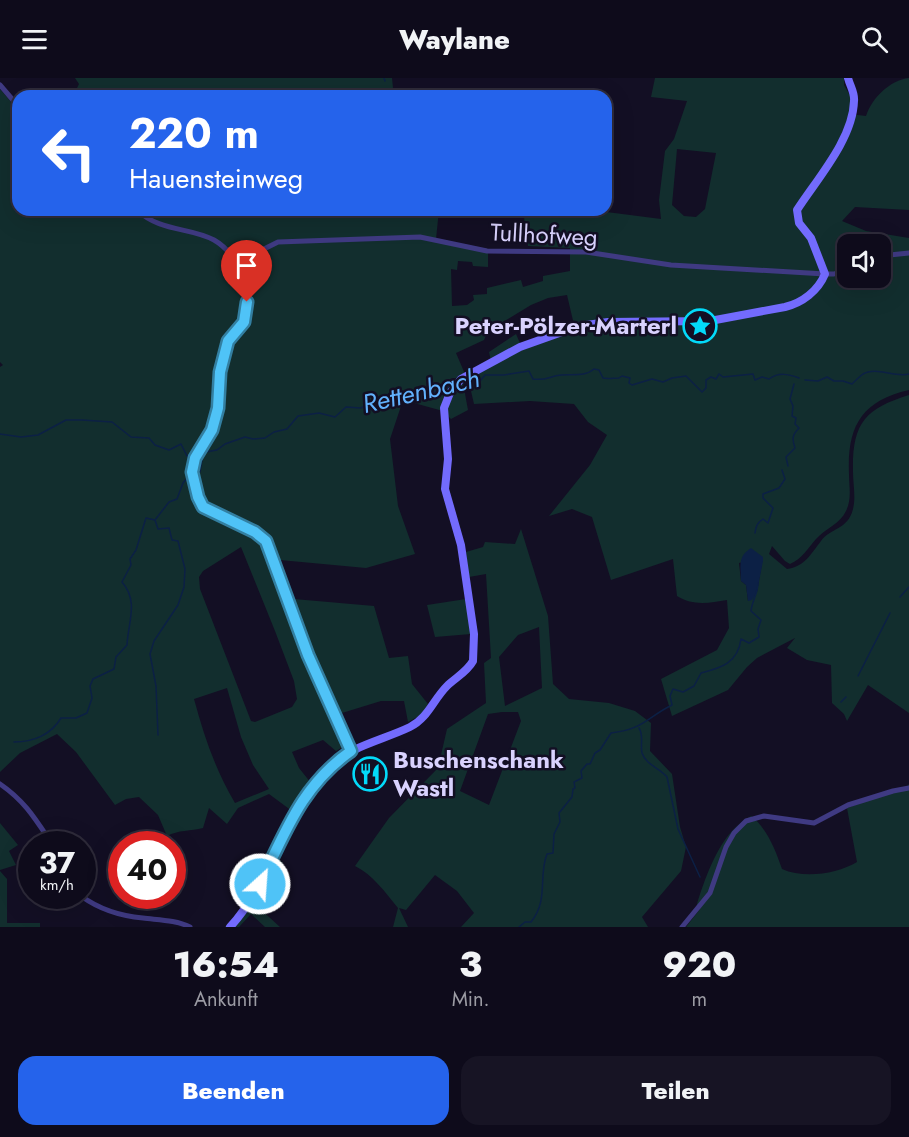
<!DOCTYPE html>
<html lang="de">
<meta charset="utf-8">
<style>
:root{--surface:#0e0b1b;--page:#171424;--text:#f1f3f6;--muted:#9b9ba3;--line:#2e2b3a;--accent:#2563eb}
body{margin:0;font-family:Jost,sans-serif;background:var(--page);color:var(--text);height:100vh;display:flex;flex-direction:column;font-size:22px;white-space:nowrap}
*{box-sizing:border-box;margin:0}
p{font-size:20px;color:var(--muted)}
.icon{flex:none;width:33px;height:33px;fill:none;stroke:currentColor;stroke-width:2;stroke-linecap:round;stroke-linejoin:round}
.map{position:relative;height:849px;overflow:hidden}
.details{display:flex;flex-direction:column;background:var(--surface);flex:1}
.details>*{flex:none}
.guide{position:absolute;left:12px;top:12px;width:600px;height:126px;border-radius:18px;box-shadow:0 6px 24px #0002,0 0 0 2px var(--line);background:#2563eb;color:#fff;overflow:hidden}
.fabs{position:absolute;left:837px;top:156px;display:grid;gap:12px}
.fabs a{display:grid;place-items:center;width:54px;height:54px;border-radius:12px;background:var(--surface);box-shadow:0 6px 24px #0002,0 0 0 2px var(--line);font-size:30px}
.speed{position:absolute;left:18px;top:753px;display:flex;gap:12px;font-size:30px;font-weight:700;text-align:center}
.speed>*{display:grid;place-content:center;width:78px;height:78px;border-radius:50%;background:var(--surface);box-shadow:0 6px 24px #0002,0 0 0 2px var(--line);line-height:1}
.speed small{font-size:15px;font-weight:400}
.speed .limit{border:9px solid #d22;background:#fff;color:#111}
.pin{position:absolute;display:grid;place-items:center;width:51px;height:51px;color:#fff;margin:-62px -26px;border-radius:50% 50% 50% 0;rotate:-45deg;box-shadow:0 0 6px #0007}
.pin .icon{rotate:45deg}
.me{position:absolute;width:66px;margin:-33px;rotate:26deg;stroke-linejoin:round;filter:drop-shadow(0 0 4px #0008)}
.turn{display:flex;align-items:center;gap:21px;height:126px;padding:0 18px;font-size:27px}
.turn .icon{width:78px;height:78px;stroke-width:2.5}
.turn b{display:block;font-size:42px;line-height:51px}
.eta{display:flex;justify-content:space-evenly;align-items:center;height:102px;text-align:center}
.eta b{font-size:36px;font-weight:800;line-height:42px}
.button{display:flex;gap:12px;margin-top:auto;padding:12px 18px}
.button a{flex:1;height:69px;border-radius:18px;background:var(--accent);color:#fff;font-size:24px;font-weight:800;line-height:69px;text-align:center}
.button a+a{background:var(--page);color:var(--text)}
header{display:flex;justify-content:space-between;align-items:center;height:78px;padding:0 18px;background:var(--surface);font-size:27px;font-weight:800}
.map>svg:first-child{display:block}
</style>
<header><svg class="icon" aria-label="menu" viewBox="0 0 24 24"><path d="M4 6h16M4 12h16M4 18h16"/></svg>Waylane<svg class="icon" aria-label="search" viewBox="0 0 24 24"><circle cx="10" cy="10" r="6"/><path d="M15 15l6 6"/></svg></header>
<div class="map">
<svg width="909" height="849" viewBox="0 0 909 849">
<rect width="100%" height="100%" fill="#130f24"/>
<path fill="#122e2e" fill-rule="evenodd" d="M75,0H392L393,10L404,12L408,17C421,16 440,10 452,18H73L79,6Z
M655,0H844V7L852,21L849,36L866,38C872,20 890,2 909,0V132L855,129L842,143L866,153L909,160V312C861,323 847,349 849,396C849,408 852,421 846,433C840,446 826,450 816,461C808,470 802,481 790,486L785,483L772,468L769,476L787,491C804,489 811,476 821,463C830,450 848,452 853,431C856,419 853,406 853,394C852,346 864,331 909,317V635L868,607L847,643L844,636L832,625L831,587L807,582L787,570L795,560L757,580L747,589L728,612L672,638L661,601L717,572L729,550L727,522C709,525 693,528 677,518L673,481L611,502L592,439L572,431L549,438L590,387L607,357L588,344L574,326L530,323L474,326L468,300L492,288L489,274L516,256L523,272L575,251L567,217L548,220L531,227L488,253L484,262L456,275L465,296L454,301L463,305L468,332L451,341L443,333L403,322L390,361L398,428L415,476L366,490L280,482L294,521L374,528L389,580L408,578L412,606L428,626L421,637L408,644L404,623H381L342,635L333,643L342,660L341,670L336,673L323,662L292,674L299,690L311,705L292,733L269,716L238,730L227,746L209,730L203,750C191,753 178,752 167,758L158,737L139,719L126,721L115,727L76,674L57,656L20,675L0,694V289L3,287L0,284V11L18,32V132H105L107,137H109L111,132H439L436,161L488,171V189L473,188L472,184L458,183L457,192L451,191L452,228L467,227L474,222L473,217L487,216V210L521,202L523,209L543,203V198L570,193V170L528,168L523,132H591L661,141L659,122L665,73L674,61L687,23L651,19ZM677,71L716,75L705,131L696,139L684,138L672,127ZM848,166H880V200H848ZM241,469L275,553L294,603L297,621L292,629L255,644L251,643L200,511L199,499L203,493ZM763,479L757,514L748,523L746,507L741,503L739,485ZM227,610L241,659L253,687L269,711L235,725C215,691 204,658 194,621Z
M521,451L548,538L553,606L569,621L609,625L635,633L651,645L650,673L672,696L680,749L686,769L681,793L642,839L648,849H461L474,835L457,813L435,797L406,832L399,830L408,849H393L398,830C385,814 373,797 355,788L389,740L438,690L447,651L486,625L484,585L491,580L486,496L469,499L466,474L483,469L485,464L515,466ZM539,549L542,610L505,628L499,579L518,557ZM502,634H518L521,643L489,727L460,713L488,636Z
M466,521L471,556L435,559L427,527Z
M909,706V849H686L700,831L697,826C704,803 717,766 736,749C740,745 746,741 751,738C767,750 776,773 782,791C804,801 837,796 857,784L847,730L907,709Z
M0,745L18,767L9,773L16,787L0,792Z
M279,781L283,785L258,829L280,849H265L251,836L239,849H225L257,817L275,783L277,784Z
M0,793L7,801V845H40V849H0Z"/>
<path fill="#0c2045" d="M751,470L763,479V483L757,514L752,522L748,523L746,507L741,503C741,488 737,479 751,470Z"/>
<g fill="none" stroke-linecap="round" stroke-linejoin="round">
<path stroke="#0c2045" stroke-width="1.5" d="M384,0L385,3
M805,302L818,303L827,299L834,303H843L852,306C855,303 859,299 863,296C876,288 895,300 909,296
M463,305L480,303L485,297H504L529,293L533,301C547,303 549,298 561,297C573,296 585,299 594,291L599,292L603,300C607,301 614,300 619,300L622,298L630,300L629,305L632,307L652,301L663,304L672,300L686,298L702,314L706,310V302L711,299L716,301L719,296L723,299L753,296L755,302L762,299L769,301C779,294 788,296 799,300
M0,356L21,359L38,357L66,342H82L112,344L131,359L149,360L155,367L169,372L181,366L187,378L193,377
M200,375L217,372L225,366L245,359L253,361L265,360L274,354L287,351L298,338L319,335L335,339L346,329L361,330L385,317L413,313L434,314L453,307
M788,388L786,379L795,370C792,361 792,357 799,350L795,346L796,340L792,338L793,328L790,321L794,306
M195,394H200L203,376
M155,442L158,451L169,450L172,462L178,463L185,491L184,509L178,527L154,563L150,576L156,608L158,657
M755,455C756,448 757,445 763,441L768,445L773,430L763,420V416L779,410L785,401L782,392
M900,519L909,509
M858,598L890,535
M841,624L846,619
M639,650C644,658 640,666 642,675C646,687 660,690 667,699L678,751L700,799
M14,664C33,664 51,657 61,640H76L87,635L92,620L90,608L93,601L114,591L116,579L127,567C128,545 139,523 122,504L131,487L130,481L136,472L146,440L155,442L169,424L177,421L183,405L189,398
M519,849L525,844H531C549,822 538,798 547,776L553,775L554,756L560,744L559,735L572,719L573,711L575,710L574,704L582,700L581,693L587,686H590L595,675L600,672L611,655C644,651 646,640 672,627L670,618L673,611L683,614L694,608L701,595C721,590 738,585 741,561L749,565L759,559L758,551L761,542L751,533C752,523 758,515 758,505"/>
<path stroke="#3f3a82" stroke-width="5" d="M0,7L18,28
M137,132C160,154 190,149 214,162C228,170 236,183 244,197
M880,178L909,175
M235,181L249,182L262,172L278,164L420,159L487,173L586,174L671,187L825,196H834L848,191
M249,182L244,197L247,234L244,244L228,263L220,294L218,330L212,352L194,380L192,394L198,419L203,429L255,454L266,463L307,577L351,673
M0,706C25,723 36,742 52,766
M81,818C99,831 120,838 143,840C159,842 176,842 190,849
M682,849L710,815L726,769L734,755L746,743L764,738L814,745L848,727L893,713L909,710"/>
<path stroke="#736bfd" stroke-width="8" d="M230,849C273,803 282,733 328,689C351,668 383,662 410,649C428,640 433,622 447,608C455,600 467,594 473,583L474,556L461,467L445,411L448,381L444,330L450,315L461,301L520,269L579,248L608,244L710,243L785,229C802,225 818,213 825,196L811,160L799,145L797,132C817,101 853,61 854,23C855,15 850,8 848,0"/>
</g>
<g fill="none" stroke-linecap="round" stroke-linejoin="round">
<defs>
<path id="route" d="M247,224L244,244L228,263L220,294L218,330L212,352L195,380L192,394L198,419L203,429L255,454L266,463L308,577L351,673C302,707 285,755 260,806"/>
</defs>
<use href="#route" stroke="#337fa1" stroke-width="15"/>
<use href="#route" stroke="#4fc3f7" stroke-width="10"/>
</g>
<defs>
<symbol id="sight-ring" viewBox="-11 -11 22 22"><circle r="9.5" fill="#130f24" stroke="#03daf9" stroke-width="1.5"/><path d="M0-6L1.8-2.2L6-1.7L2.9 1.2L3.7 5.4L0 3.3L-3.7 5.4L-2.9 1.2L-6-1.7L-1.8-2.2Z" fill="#03daf9"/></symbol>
<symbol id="restaurant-ring" viewBox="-11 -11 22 22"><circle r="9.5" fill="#130f24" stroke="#03daf9" stroke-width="1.5"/><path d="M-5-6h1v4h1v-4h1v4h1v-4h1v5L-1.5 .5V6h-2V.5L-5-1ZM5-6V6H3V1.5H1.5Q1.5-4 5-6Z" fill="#03daf9"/></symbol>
</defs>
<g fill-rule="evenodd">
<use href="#sight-ring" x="681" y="229" width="38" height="38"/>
<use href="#restaurant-ring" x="351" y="677" width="38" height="38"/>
</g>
<g text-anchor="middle" stroke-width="5" stroke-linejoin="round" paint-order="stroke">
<g font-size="24" fill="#d9d2fe" stroke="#130f24">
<text transform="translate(544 157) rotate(3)" y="8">Tullhofweg</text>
</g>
<g font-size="24" font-weight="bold" fill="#d9d2fe" stroke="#130f24" text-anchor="end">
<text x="677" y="256">Peter-Pölzer-Marterl</text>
<text x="393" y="690" text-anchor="start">Buschenschank<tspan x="393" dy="28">Wastl</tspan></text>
</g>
<g font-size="26" font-style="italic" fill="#62b1fd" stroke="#130f24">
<text transform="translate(421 313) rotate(-13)" y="9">Rettenbach</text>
</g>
</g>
</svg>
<div class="fabs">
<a><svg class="icon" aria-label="sound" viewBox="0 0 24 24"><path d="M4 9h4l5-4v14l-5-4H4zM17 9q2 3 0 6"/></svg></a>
</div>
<div class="speed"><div>37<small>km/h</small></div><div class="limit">40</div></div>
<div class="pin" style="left:247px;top:224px;background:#d93025"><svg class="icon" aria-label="arrive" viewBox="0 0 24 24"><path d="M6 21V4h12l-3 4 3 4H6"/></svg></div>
<svg class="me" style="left:260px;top:806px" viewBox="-20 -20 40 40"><circle r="17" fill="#4fc3f7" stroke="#fff" stroke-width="3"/><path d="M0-11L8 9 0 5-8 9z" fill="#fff"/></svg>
<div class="guide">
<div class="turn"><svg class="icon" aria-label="left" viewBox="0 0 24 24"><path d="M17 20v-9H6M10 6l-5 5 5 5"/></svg><div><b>220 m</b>Hauensteinweg</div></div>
</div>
</div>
<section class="details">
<div class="eta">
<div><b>16:54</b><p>Ankunft</p></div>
<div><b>3</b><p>Min.</p></div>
<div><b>920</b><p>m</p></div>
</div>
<div class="button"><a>Beenden</a><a>Teilen</a></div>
</section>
